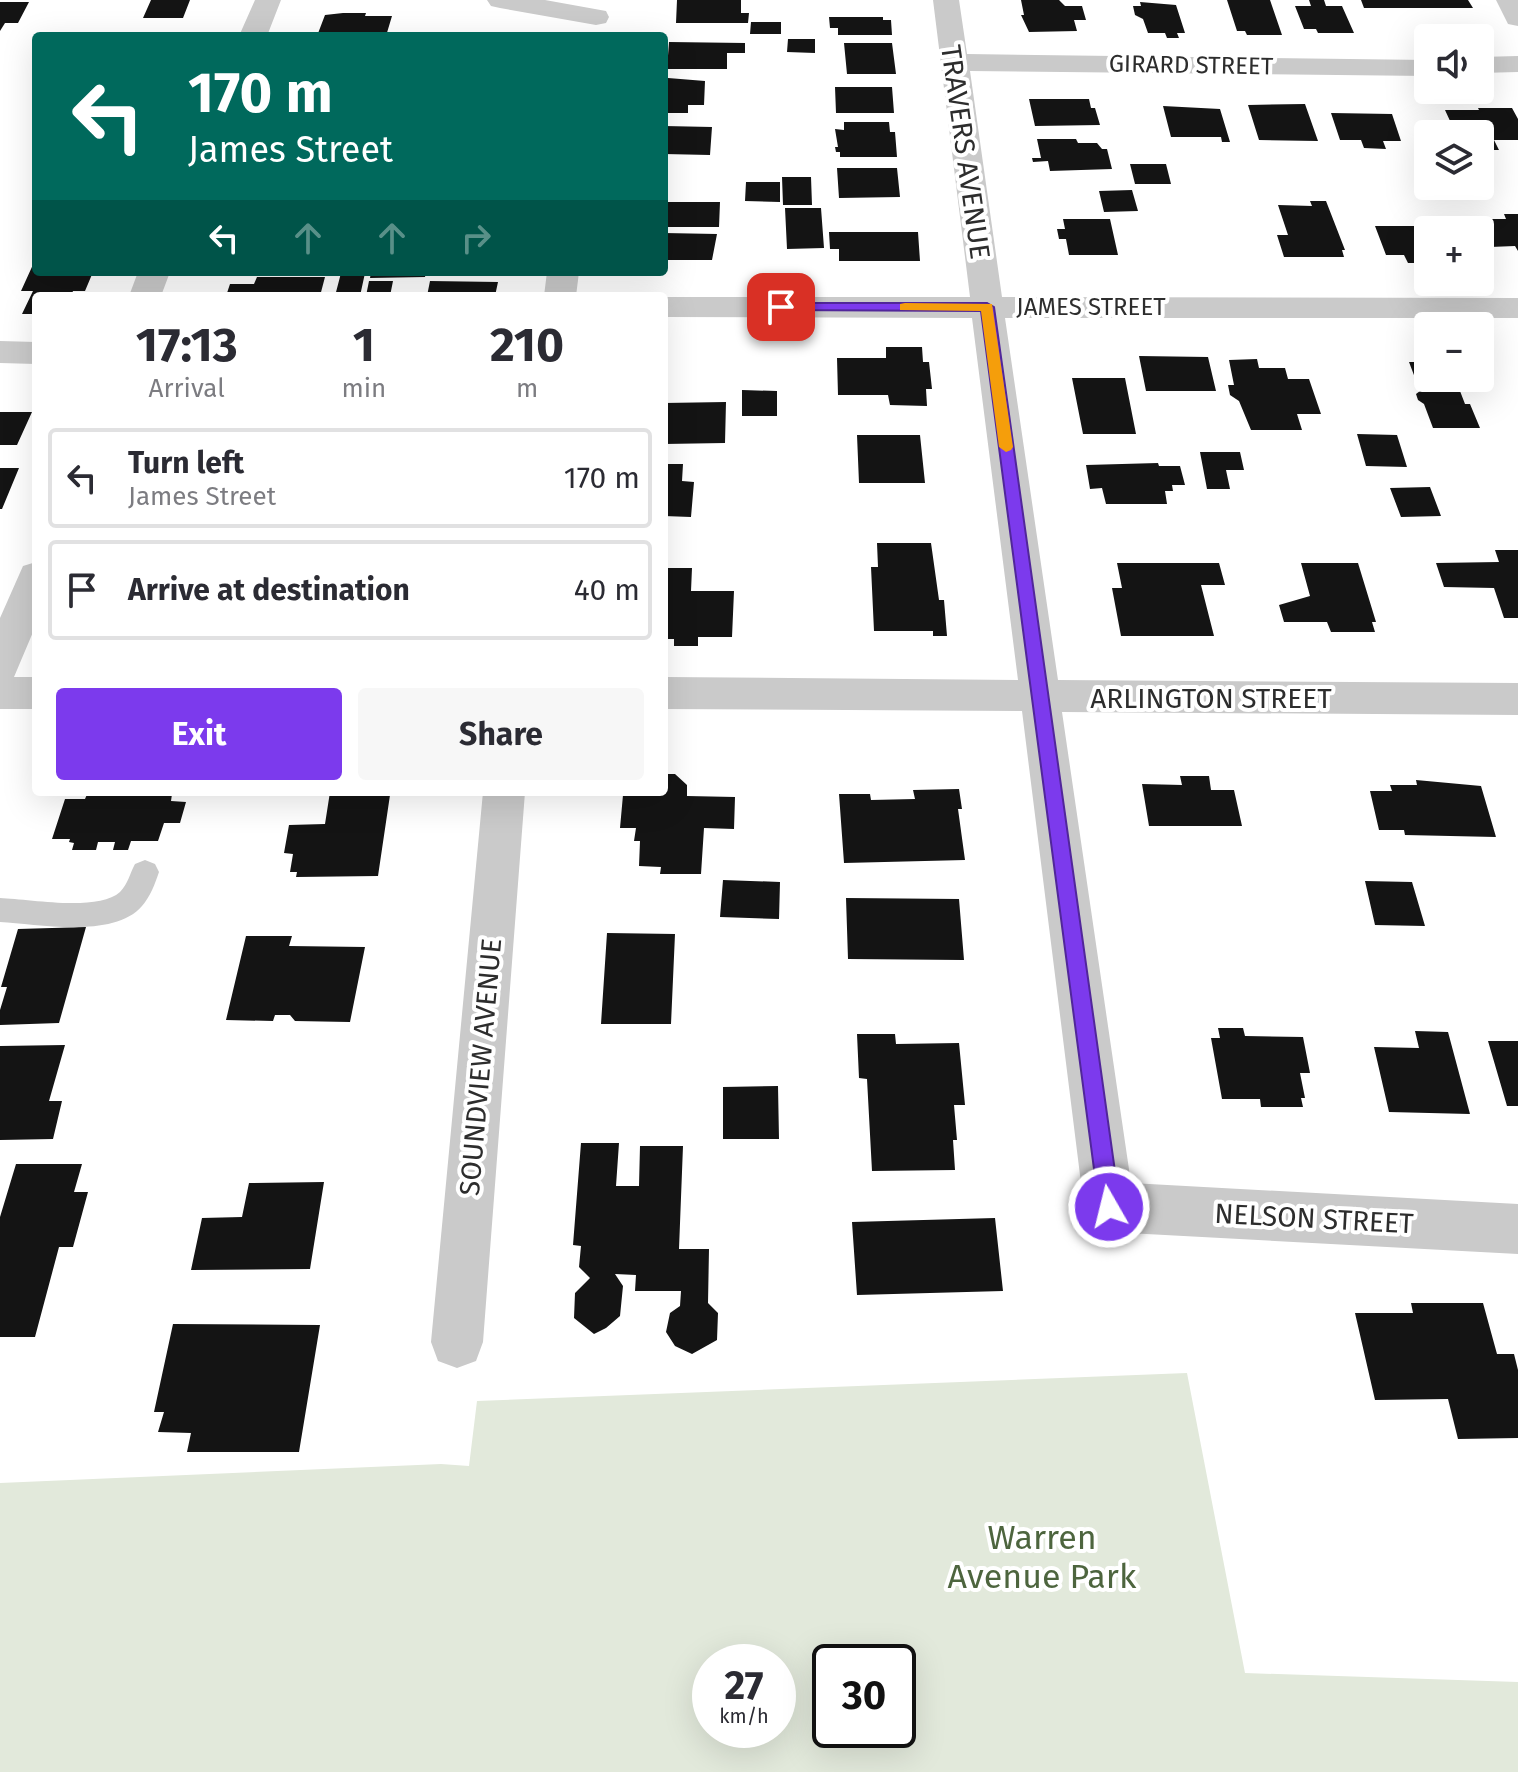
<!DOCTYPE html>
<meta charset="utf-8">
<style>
:root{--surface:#fff;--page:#f7f7f7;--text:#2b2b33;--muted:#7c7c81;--line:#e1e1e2;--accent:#7c3aed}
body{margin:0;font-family:"Fira Sans",sans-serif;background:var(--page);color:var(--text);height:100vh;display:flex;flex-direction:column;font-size:30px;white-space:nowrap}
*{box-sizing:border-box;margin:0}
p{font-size:26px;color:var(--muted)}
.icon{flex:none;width:44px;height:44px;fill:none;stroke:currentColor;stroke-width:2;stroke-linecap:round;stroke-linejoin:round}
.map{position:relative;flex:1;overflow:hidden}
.sheet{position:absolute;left:32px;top:292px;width:636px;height:504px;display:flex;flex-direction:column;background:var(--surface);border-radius:8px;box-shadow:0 8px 32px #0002}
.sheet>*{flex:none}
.guide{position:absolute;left:32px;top:32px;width:636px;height:244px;border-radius:8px;box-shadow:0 8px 32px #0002;background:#00695c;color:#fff;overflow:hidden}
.controls{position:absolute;left:1414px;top:24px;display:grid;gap:16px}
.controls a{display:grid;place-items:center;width:80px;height:80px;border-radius:8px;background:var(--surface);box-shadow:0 8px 32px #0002;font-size:40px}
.speed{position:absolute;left:692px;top:1644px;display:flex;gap:16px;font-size:40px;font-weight:700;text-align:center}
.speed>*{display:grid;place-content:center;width:104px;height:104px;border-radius:50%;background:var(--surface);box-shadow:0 8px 32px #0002;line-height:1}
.speed small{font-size:20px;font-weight:400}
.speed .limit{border:4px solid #111;border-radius:12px;background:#fff;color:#111}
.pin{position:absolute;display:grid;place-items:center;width:68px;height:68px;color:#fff;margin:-34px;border-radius:16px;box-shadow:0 4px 12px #0006}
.me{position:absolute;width:88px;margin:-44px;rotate:352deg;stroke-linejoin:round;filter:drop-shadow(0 0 6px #0008)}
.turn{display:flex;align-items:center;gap:28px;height:168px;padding:0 24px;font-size:36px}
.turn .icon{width:104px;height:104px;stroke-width:2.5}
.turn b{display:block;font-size:56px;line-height:68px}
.lanes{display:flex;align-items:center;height:76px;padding:0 24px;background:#0003;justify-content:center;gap:40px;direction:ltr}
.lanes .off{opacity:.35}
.eta{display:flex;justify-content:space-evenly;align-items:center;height:136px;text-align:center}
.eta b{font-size:48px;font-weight:700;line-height:56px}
.cta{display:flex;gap:16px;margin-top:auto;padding:16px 24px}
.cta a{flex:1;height:92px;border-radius:8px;background:var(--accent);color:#fff;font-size:32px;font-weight:700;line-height:92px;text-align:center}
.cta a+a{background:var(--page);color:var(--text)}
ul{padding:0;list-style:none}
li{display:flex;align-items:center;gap:24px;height:100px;margin:0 16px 12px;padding:0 8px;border:4px solid var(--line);border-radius:8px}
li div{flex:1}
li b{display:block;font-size:30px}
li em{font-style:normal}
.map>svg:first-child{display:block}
</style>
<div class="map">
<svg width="1518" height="1772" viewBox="0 0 1518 1772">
<rect width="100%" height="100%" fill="#fff"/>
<path fill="#e2e9db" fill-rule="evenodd" d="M1187,1373L1245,1673L1518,1682V1772H0V1483L441,1464L469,1466L477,1401ZM710,1662H778V1730H710ZM830,1662H898V1730H830Z"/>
<path fill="#141414" d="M151,0H190L183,18H143Z
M677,0H741V13H749L748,23H676Z
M1021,0H1059L1065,6H1082L1086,20H1074L1077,31L1029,32L1021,15H1024Z
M1227,0H1270L1282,35H1247L1245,31H1237Z
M1309,0H1324L1326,6H1342L1354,33H1318L1316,29H1304L1295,6H1311Z
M1361,0H1468L1473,8H1364Z
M0,2H29L18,23H5L0,31Z
M1140,2L1176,5L1185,33H1177L1179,38H1167L1165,33H1148L1143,19L1135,15L1133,6H1141Z
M343,13H366L365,16H392L386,36H317L325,15Z
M829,17H883V20H891L892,35H838V28H830Z
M751,22H781V34H750Z
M788,39H815V53L787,52Z
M669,42L745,43V53H727V69H667Z
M844,43H892L896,74H847Z
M668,78L705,81L704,105H688V113H666Z
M835,87H892L894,113H836Z
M1029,99H1089L1091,108H1095L1100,125L1035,126Z
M1305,104L1318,141L1259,140L1248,105Z
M1163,106L1220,109L1230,142H1222L1221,137H1171Z
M1478,108H1512L1518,119V140H1494L1499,150H1480V134H1456L1445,110H1479Z
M1331,113L1392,114L1401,141H1383L1386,149L1364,148L1361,140H1340Z
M844,122H889L890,132H895L897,157H840V152H836L835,147H838L835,129L844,130Z
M664,126L712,127L710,155L664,154Z
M1037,139H1076L1078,143H1097L1102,149H1107L1112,169L1050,171L1048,161L1033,162L1032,158H1041Z
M1130,164H1166L1171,184H1135Z
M837,168H897L900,197L839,198Z
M782,177H811L812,205H783Z
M746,182H780V202L745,201Z
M1132,190L1138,211L1104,212L1099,191Z
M1310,201H1326L1345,250H1342L1344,257H1284L1277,235H1288L1278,205L1312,206Z
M664,202H720L719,227H664Z
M785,208H821L824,248L787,249Z
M1504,214H1518V251L1515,246L1490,247L1476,219H1506Z
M1063,219H1110L1118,255H1069L1066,239H1059L1057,229H1065Z
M1375,226H1435L1437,230H1428V263H1408L1404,255H1386Z
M829,232H918L920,261H839V249H830Z
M664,233L717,234L712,260H664Z
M36,258V272H93L85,291H73L71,296H36V314H22L33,291H21Z
M371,272H426L425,277L370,278Z
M341,273H365L360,296H335Z
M257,277H325L320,296H226L230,284H254Z
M369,281H393L390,296H366Z
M430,281L498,282L495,296H427Z
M886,347H922L923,362H929L932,389H926L927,406L890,405L888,395H838L837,358H886Z
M1139,356L1208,357L1216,391H1146Z
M1257,359L1259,368H1285L1288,379H1309L1321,414H1297L1302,430H1251L1239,401L1230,395L1228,385H1234L1229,360Z
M1409,362H1428V378H1455L1465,404H1470L1480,428H1433L1424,404L1418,400L1416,394L1420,391Z
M1072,378H1125L1136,434H1083Z
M742,390L777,391V416H742Z
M726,402L725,443L664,444V403Z
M0,412H32L17,445H0Z
M1357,434L1397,435L1407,467L1366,466Z
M857,435H920L925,483H859Z
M1200,452H1240L1244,470H1226L1230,489H1207Z
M1158,463L1159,466H1180L1185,485H1172L1173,491H1165L1167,504H1106L1102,488L1090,489L1086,465Z
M664,464H683L682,481L694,482L691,517L664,516Z
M0,468H19L2,509H0Z
M1430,487L1441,516L1401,517L1390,488Z
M877,543H931L939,600H944L947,636H933V631H874L871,567H878Z
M1495,550H1518V618H1504L1494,588L1444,587L1436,563L1499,562Z
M1117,563H1219L1225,585H1201L1214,636H1121L1112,588H1122Z
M1301,563H1358L1376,622H1372L1375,632H1331L1327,622H1284L1279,605L1310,596Z
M664,568H692L691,591H734L732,637H698V646H674V639H664Z
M664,774H675L687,785V796L735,797L734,829L704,828L701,874H660L661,867L639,866L640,841H634L636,828H620L623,795L664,792Z
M1180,776H1209L1211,790H1234L1242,826H1149L1142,784L1182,785Z
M1416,780L1481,786L1496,837L1405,835L1404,830H1379L1370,791H1392L1390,785H1417Z
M959,789L962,809H958L965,860L844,863L839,794H870L871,800L915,799L913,790Z
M88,792L172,794L171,801L186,802L180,823H164L158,841H131L128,850H113L115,842H98L96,850H72L74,843L69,842L70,839H52L65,799H85Z
M330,792L390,795L378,876L296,877L297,872H290L293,854L284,853L289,825L325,824Z
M723,880L780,882L779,919L720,917Z
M1365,881L1412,882L1425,926L1375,925Z
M846,898L959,899L964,960L848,959Z
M86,927L59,1023L0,1025V1010L7,987H1L18,929Z
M607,933L675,934L671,1024H601Z
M246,936H292L289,946L365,947L350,1022L295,1021L290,1015H275L273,1021L226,1020Z
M1218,1028H1243L1245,1036L1303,1037L1310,1073H1300L1305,1098H1301L1303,1107H1261L1260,1099H1222L1211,1038H1220Z
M1415,1031L1448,1032L1470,1114L1389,1112L1374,1047L1419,1048Z
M857,1034H895L896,1044L959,1043L965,1105H954L957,1140H953L955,1170L872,1171L867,1079L859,1078Z
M1488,1041H1518V1106H1507Z
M65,1045L49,1101H62L53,1139L0,1140V1046Z
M778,1086L779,1139H723V1087Z
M581,1143H619L616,1186H639L640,1146H683L679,1249H709L708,1303L718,1313L717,1340L692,1354L675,1346L666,1332L670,1313L680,1306L681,1291H635L636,1275L615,1274L623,1286L620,1316L606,1328L594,1334L574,1318L575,1293L590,1278L579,1267L581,1246L573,1245Z
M16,1164H82L74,1192H88L73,1247H59L35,1337H0V1217Z
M324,1182L310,1269L191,1270L202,1218L242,1217L249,1183Z
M995,1218L1003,1291L857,1295L852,1222Z
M1411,1303H1483L1497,1354H1514L1518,1370V1438L1458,1439L1448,1399L1375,1400L1355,1313H1413Z
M173,1324L320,1325L299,1452H187L191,1433L158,1432L164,1412H154Z"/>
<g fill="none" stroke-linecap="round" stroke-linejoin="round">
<path fill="#cacaca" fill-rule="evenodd" d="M145,860L155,864L159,872C155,884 150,897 142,906C114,939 38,924 0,922V898C29,899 98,912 120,892C128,884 130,873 135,864Z"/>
<path fill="#cacaca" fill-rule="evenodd" d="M255,0H281L267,36H239Z
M487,0H545L606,11L609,17L606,23L596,25L500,8L491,6Z
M933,0H959L967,54L1428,60V76L970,71L1002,297L1518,298V318H1005L1058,680L1518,683V715L1062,712L1131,1183L1518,1204V1254L1109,1232L1091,1224L1084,1207L1022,711L664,709V677L1018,680L972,318L664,317V297H970Z
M1496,0H1518V26L1508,24Z
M1518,56V72L1480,73V57Z
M138,272H170L161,296H129Z
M547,272H579L576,296H544Z
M0,341L36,342V364L0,363Z
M36,562V625L14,677H36V709H0V618L23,566Z
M483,792H525L483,1342L476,1361L457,1368L438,1361L431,1342Z"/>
</g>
<path fill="#7c3aed" stroke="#51269a" stroke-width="2" d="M781,303H987L994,307L1120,1207L1117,1214L1109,1217L1102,1214L1099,1207L981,311L777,310V304Z"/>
<path fill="#f59e0b" d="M905,303L992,304L1013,447L1011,450L1006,452L999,447L981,311L900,310V304Z"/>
<g text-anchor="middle" stroke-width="8" stroke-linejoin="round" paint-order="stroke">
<g font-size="24" fill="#2d2d2d" stroke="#fff">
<text transform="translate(1191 65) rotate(1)" y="8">GIRARD STREET</text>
<text x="1091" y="315">JAMES STREET</text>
</g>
<g font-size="28" fill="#2d2d2d" stroke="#fff">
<text transform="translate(966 152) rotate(82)" y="10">TRAVERS AVENUE</text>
<text x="1211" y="708">ARLINGTON STREET</text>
<text transform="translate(480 1067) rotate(-85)" y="10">SOUNDVIEW AVENUE</text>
<text transform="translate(1314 1218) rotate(3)" y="10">NELSON STREET</text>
</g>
<g font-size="34" fill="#4d653e" stroke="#fff">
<text x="1042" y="1549">Warren<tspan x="1042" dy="39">Avenue Park</tspan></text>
</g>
</g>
</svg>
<div class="controls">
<a><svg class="icon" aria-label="sound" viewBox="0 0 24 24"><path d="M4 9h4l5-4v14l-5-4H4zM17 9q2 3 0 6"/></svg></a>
<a><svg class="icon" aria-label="layers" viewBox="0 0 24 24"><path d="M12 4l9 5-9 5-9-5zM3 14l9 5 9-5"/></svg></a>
<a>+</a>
<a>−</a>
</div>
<div class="speed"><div>27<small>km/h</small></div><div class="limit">30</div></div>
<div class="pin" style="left:781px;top:307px;background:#d93025"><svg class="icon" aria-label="arrive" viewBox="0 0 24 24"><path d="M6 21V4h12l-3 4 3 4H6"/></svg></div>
<svg class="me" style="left:1109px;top:1207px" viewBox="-20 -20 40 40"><circle r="17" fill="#7c3aed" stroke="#fff" stroke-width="3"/><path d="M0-11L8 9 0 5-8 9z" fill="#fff"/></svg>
<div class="guide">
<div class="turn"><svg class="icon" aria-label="left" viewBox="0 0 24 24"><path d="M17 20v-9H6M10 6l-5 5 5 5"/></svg><div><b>170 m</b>James Street</div></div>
<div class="lanes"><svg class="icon" aria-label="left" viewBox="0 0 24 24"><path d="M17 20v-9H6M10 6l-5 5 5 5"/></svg><svg class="icon off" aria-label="ahead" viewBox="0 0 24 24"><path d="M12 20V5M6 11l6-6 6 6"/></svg><svg class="icon off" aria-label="ahead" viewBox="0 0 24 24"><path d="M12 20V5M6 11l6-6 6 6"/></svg><svg class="icon off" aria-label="right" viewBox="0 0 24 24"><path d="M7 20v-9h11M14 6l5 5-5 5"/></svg></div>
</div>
<section class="sheet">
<div class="eta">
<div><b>17:13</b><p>Arrival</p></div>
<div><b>1</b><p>min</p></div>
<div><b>210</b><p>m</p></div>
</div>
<ul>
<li><svg class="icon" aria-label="left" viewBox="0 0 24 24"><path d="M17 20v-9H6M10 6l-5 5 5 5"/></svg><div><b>Turn left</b><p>James Street</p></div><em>170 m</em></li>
<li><svg class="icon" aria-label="arrive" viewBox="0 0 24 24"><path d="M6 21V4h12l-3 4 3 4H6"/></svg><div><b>Arrive at destination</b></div><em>40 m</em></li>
</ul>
<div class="cta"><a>Exit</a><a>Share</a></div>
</section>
</div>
